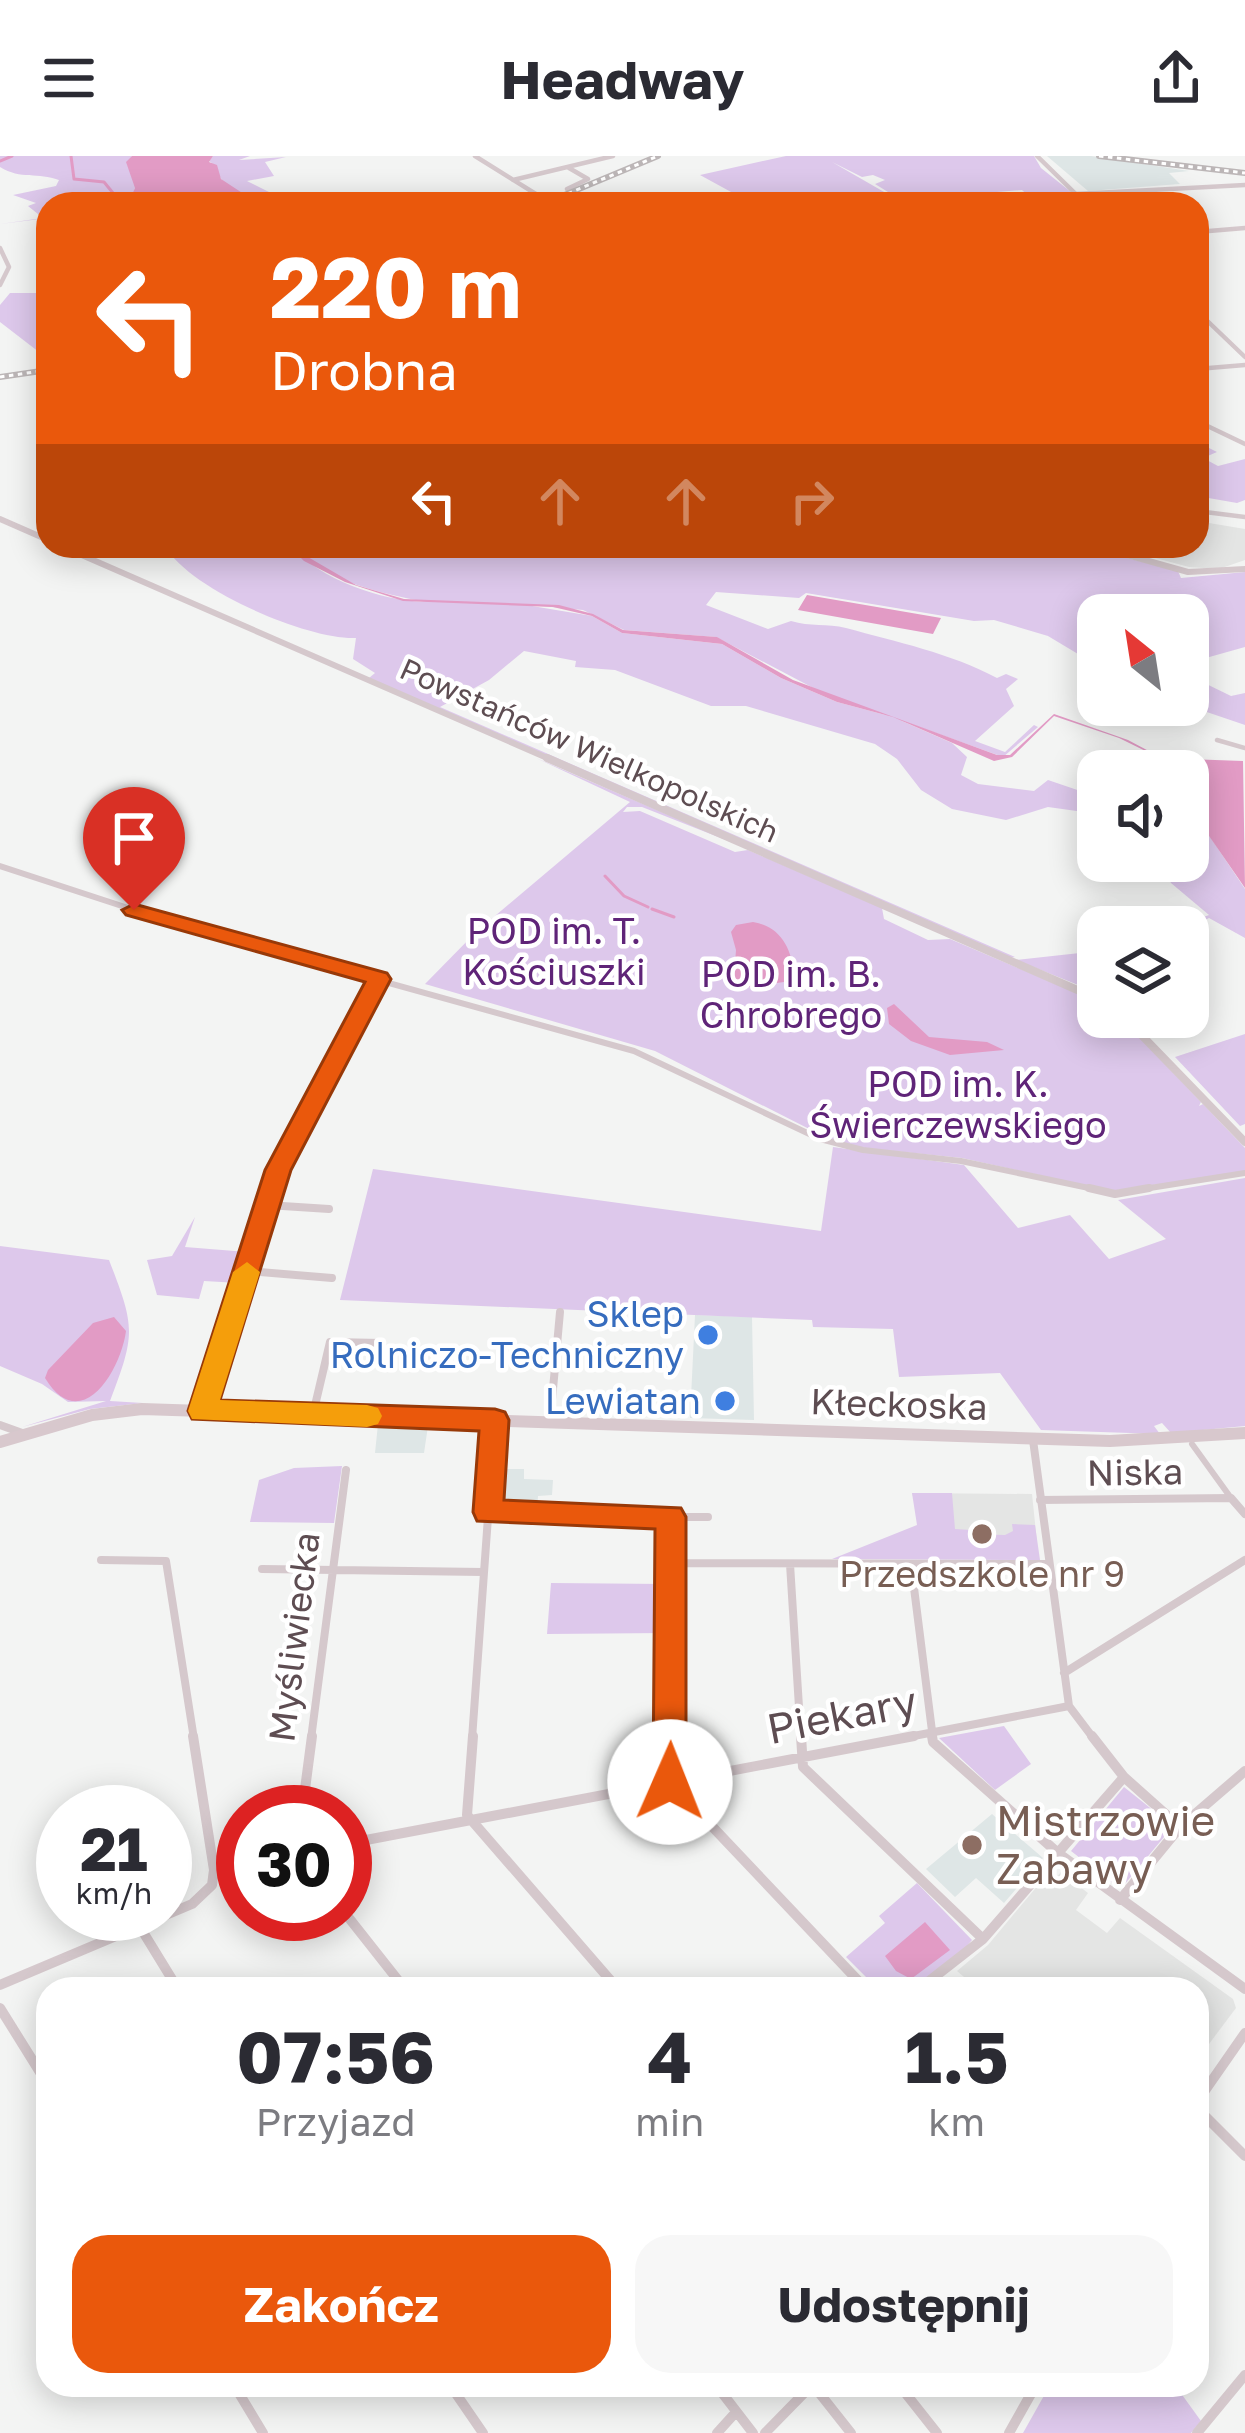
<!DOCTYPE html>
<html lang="pl">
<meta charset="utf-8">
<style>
:root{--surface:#fff;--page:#f7f7f7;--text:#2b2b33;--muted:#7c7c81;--accent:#ea580c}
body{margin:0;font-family:"Golos Text",sans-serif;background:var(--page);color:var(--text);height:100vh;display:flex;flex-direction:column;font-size:45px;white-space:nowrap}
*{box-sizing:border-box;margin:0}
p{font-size:39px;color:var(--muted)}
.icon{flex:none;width:66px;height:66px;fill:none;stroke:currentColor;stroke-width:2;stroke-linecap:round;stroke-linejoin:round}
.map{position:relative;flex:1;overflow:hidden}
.sheet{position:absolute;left:36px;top:1821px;width:1173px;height:420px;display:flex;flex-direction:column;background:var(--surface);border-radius:36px;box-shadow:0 6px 30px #0003}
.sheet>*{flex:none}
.hud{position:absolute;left:36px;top:36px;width:1173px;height:366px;border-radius:36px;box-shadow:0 6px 30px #0003;background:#ea580c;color:#fff;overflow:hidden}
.needle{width:78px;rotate:330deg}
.tools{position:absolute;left:1077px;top:438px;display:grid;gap:24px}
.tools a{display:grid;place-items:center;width:132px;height:132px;border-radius:24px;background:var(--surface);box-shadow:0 6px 30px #0003;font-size:60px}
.speed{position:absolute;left:36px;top:1629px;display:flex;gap:24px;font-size:60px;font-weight:700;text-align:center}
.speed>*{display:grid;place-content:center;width:156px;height:156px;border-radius:50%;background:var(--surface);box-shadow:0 6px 30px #0003;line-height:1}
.speed small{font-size:30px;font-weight:400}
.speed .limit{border:18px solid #d22;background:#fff;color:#111}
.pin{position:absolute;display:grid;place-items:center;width:102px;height:102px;color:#fff;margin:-123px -51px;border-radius:50% 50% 50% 0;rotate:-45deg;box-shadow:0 0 12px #0007}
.pin .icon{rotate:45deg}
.me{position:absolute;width:132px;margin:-66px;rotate:1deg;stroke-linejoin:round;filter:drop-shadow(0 0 9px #0008)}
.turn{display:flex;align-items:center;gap:42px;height:252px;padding:0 36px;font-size:54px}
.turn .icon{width:156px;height:156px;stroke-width:2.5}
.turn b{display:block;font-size:84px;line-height:102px}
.lanes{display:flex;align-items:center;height:114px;padding:0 36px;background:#0003;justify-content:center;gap:60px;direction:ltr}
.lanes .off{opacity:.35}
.eta{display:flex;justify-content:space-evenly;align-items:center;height:204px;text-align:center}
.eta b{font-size:72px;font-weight:700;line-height:84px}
.cta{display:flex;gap:24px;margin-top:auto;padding:24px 36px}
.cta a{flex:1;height:138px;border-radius:36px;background:var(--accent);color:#fff;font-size:48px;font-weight:700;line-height:138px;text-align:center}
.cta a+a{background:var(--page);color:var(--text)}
header{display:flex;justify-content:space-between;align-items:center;height:156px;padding:0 36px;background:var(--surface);font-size:54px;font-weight:700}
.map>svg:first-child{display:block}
</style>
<header><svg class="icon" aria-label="menu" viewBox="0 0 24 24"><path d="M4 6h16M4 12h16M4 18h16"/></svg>Headway<svg class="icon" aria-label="share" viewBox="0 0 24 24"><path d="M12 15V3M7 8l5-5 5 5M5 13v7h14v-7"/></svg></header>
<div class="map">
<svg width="1245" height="2277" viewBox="0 0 1245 2277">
<rect width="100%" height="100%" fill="#f3f4f3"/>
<path fill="#dee6e6" d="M1047,0H1091L1189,15L1169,17L1180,28L1088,35Z
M695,1159L752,1161L754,1264L690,1262Z
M378,1268L428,1270L424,1297H375Z
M499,1313H524V1323L553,1324L552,1339L538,1340L537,1353H502L497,1348Z
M992,1658L1043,1702L1004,1747L976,1722L955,1741L926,1713Z"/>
<path fill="#e4e5e4" d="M1197,365L1245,373V404L1219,413L1189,411L1111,390H1197Z
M912,1337L1032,1338L1037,1386L929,1400Z
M1061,1716L1088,1737L1076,1754L1107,1777L1120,1762L1233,1843L1236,1852L1197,1904V1833H978L957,1815L988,1789L1039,1728L1047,1733Z"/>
<path fill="#ddc8eb" d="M0,0H132L127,8L136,25L133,44L48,48V62L0,68L43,62L28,50L36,47L13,39L56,30L59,24C38,16 21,24 0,11Z
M213,0H250L239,4L286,1L265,6L274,20L247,25L293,48C268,48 247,46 226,28C216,20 220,12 209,5Z
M786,0H1034L1041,12L1071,36L1038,38L1047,48H1037L1022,34L901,44L875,28L885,24L873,19L862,21L832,6L905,48H753L700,19Z
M10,137H48V158L43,145V157L48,160V203L0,166V149Z
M1197,286L1217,296L1203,302L1218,310L1245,303V344L1237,347L1197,340Z
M165,390H289C324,424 377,444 426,446C379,437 328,426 293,390H1080L1178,415L1181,422L1245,416V491L1188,507V459H1098V510L1048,480L994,464L974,465L806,437L799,442L716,436L706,449L768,473L791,465C810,471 827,467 846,472C897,486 950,497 997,522L1006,518L1018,523L1006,533L1014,550L975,585L1005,596L1034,569L1038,571L1003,601L819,535L716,481L624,474L583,454L520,448L592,460L622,477L722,488L781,522L837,546L893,561L952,587L967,601L961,619L978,628L1034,635L1048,624L1098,641V658L1048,651L1006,664L952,653L921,634L897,603L875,588L746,550H711L615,514L575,511L576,505L524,495L489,524L440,551L1015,801L1008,802L369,522L375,517L353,503L356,482C307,484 189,433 165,390Z
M1188,519L1231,540L1245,537V569L1195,552L1188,544Z
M536,602L736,688L642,651H627L623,656L640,655L735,696L748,694L882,752L884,763L928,784L950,783L1098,846V861L1121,862L1201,946L1199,950L1203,948L1245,992V1016L1111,1035L962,1002L864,992L827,982L655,895L425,828L476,776L630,646Z
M1188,648L1245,733V782L1209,762L1188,773L1176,771L1209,759L1171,727L1158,705H1188Z
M1098,795V837L1016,804Z
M1245,878V968L1240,970L1175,901Z
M833,991L964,1009L1018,1072L1070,1059L1109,1103L1166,1083L1118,1044L1245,1022V1270L1171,1277L1162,1267L1154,1270L1160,1278L1041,1274L1000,1217L899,1221L893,1173L813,1171L812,1164L340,1144L373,1013L821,1075Z
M195,1061L185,1091L247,1096L239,1127L204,1125L199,1143L157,1139L147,1104L172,1100Z
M0,1090L109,1104C135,1171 136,1177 110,1245L143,1247L90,1253L22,1271L106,1245L68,1246L42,1228L0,1210Z
M342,1310L334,1367L250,1366L259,1324L294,1312Z
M912,1337H952L955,1373L971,1374L972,1378L1005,1379L1013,1375L1012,1368L1035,1369L1040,1404L832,1403L917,1369Z
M551,1427L665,1428V1477L547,1478Z
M1004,1570L1031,1608L995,1634L939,1582Z
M1124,1631L1164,1663L1169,1675L1124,1729H1115L1071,1695Z
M917,1727L972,1784L961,1797L911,1833H878L846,1801L885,1767L879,1760Z
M1050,2229H1175L1201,2265L1191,2277H1023Z"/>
<path fill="#e29bc5" d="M132,0H213L209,6L217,9L221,23L259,48H128L135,32L126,6Z
M289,390L356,429L404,443L559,449L593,458L623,474L717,481L793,524L997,599H1010L1054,558L1128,584L1175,609L1187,603L1243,605L1245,732L1189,651L1188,615H1174V609L1119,582L1054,560L1012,601L994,605L893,561L837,546L781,522L722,488L622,477L592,460L553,451L403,445L345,426L304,405Z
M807,439L941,462L933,478L798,454Z
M753,766C780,770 792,792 794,819L784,826L733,833L736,794L731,776L736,769Z
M894,848L929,881L987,886L1004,894L950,899L911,885L889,868L887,852Z
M114,1161L126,1175C121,1214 81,1281 45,1222L48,1214L93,1167Z
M925,1766L950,1794L911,1823L896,1815L885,1800Z"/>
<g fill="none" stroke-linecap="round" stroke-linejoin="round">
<path stroke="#e29bc5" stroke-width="3" d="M71,0L74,23L104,26L122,48
M0,5L12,0
M605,720L624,740L648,751
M652,753L674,761"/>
<path stroke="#d5c8cc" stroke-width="6" d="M1192,1288L1231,1342"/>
<path stroke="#d5c8cc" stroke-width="4.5" d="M475,0L552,48
M513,24L613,0
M567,33L588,23L569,12
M1076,38L1245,29
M1197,76L1245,72
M0,92L9,111L0,129
M1197,265L1245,288
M1197,355L1245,361
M1217,584L1245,592"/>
<path stroke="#d5c8cc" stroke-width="6" d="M0,710L183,770L634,895L820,983L863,994L961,1005L1103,1035
M271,1035L278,1014L379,823
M1131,1035L1245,1017"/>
<path stroke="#d5c8cc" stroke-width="8" d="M1089,1032L1115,1038L1149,1032
M267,1049L329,1053
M247,1115L332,1122
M202,1255L272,1032
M313,1258L330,1186L382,1187
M550,1266L560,1156
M0,1269L25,1278
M1033,1284L1069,1550L1094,1583
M1040,1344L1231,1342L1245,1358
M488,1356L670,1361V1583
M670,1361H708
M101,1404L166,1405L194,1583
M671,1407L1048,1408
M790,1408L801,1583
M911,1408L933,1583
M262,1413L483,1416
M1064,1517L1245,1404
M311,1583L346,1314
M472,1583L495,1264
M898,1583L1069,1550"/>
<path stroke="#d5c8cc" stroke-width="10" d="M473,1580L467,1659L618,1833
M670,1580V1626L866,1833
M801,1580L803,1611L983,1783
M932,1580L933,1586L1058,1697L1245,1833
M1092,1580L1124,1621L1180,1671
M302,1656L312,1580
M345,1688L914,1580
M214,1714L243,1708
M1120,1744L1180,1671L1245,1615
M345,1757L405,1833
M140,1771L178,1833
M0,1829L192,1748L212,1729L214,1714L193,1580
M919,1833L983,1783L1124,1621
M0,1852L48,1929
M1197,1946L1245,1877
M1197,1952L1245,2000
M234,2229L263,2277
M450,2229L483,2277
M716,2229L753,2277
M813,2229L851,2277
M899,2229L937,2277
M717,2277L736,2256
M765,2277L812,2229
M1009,2277L1036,2229
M1197,2277L1245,2219"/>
<path stroke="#d5c8cc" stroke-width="4.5" d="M1037,0L1086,48
M1197,155L1245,201
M1197,213L1245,209"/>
<path stroke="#d5c8cc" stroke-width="6" d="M0,363L48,384
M61,390L554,605
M1095,390L1188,416L1245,413"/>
<path stroke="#d5c8cc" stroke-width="8" d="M547,602L1098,843
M1124,861L1245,986"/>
<path stroke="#d8c8cd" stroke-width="12" d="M0,1286L92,1259L142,1253L1110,1285L1245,1277"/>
<defs>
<path id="rail" d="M1099,0L1245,17
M543,48L658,0
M0,221L48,214"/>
</defs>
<use href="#rail" stroke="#bcb6b7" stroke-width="6"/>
<use href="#rail" stroke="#fff" stroke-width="3" stroke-dasharray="4.5" stroke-linecap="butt"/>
</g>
<path fill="#ea580c" stroke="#983908" stroke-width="3" d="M134,748L387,817L391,823L291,1014L220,1244L495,1253L505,1256L509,1264L504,1344L681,1352L686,1361V1626L681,1637L670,1641L658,1637L653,1626L655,1373L477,1365L473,1356L479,1275L192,1263L188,1255L265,1014L365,826L126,759L122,754Z"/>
<path fill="#f59e0b" d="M247,1106L260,1116L220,1244L367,1249L378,1252L382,1260L378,1268L367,1271L192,1263L188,1255L233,1116Z"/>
<g fill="#3f7fe0" stroke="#fff" stroke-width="4.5">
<circle cx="708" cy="1179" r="12"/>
<circle cx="725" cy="1245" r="12"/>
</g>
<g fill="#8d6e63" stroke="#fff" stroke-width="4.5">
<circle cx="982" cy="1378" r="12"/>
<circle cx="972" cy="1689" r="12"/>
</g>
<g text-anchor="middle" stroke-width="9" stroke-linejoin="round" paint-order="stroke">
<g font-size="30" fill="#5e4d52" stroke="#fff">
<text transform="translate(589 595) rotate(24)" y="10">Powstańców Wielkopolskich</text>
</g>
<g font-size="36" fill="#5f2478" stroke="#fff">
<text x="554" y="788">POD im. T.<tspan x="554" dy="41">Kościuszki</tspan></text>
<text x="791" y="831">POD im. B.<tspan x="791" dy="41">Chrobrego</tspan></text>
<text x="958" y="941">POD im. K.<tspan x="958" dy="41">Świerczewskiego</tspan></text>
</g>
<g font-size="36" fill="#366cbe" stroke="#fff" text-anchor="end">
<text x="684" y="1171">Sklep<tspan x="684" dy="41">Rolniczo-Techniczny</tspan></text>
<text x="701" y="1258">Lewiatan</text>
</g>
<g font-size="36" fill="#5e4d52" stroke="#fff">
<text transform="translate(899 1248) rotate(2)" y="13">Kłeckoska</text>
<text transform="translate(1135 1316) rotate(-1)" y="13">Niska</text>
<text transform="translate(294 1481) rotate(-83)" y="13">Myśliwiecka</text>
</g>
<g font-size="36" fill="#785e54" stroke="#fff">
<text x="982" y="1431">Przedszkole nr 9</text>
</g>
<g font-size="42" fill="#5e4d52" stroke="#fff">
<text transform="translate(842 1559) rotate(-11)" y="15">Piekary</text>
</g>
<g font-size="42" fill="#785e54" stroke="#fff" text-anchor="start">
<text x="996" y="1680">Mistrzowie<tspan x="996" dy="48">Zabawy</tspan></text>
</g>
</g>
</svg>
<div class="tools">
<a><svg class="needle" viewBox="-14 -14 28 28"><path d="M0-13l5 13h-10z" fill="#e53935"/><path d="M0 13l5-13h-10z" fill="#7c7c81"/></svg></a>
<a><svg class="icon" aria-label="sound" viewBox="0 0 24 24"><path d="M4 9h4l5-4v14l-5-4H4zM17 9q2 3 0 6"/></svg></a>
<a><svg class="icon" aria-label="layers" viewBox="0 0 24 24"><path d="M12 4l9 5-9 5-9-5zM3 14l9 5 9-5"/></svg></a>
</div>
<div class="speed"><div>21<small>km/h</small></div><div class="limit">30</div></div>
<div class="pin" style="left:134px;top:754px;background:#d93025"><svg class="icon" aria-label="arrive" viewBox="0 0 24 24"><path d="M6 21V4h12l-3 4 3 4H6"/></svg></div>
<svg class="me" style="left:670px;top:1626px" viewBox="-20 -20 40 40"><circle r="19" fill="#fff"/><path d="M0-13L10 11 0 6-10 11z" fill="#ea580c"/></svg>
<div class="hud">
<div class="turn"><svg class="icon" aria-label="left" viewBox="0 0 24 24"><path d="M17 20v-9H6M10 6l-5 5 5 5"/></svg><div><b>220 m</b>Drobna</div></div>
<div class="lanes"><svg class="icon" aria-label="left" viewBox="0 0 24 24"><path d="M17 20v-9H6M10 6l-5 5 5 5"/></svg><svg class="icon off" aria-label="ahead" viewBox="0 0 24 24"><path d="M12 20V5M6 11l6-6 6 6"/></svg><svg class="icon off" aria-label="ahead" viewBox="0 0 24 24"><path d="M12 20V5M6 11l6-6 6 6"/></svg><svg class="icon off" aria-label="right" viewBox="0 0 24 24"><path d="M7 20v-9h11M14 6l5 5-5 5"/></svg></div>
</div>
<section class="sheet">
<div class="eta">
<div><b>07:56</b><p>Przyjazd</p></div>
<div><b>4</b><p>min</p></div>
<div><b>1.5</b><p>km</p></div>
</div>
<div class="cta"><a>Zakończ</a><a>Udostępnij</a></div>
</section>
</div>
